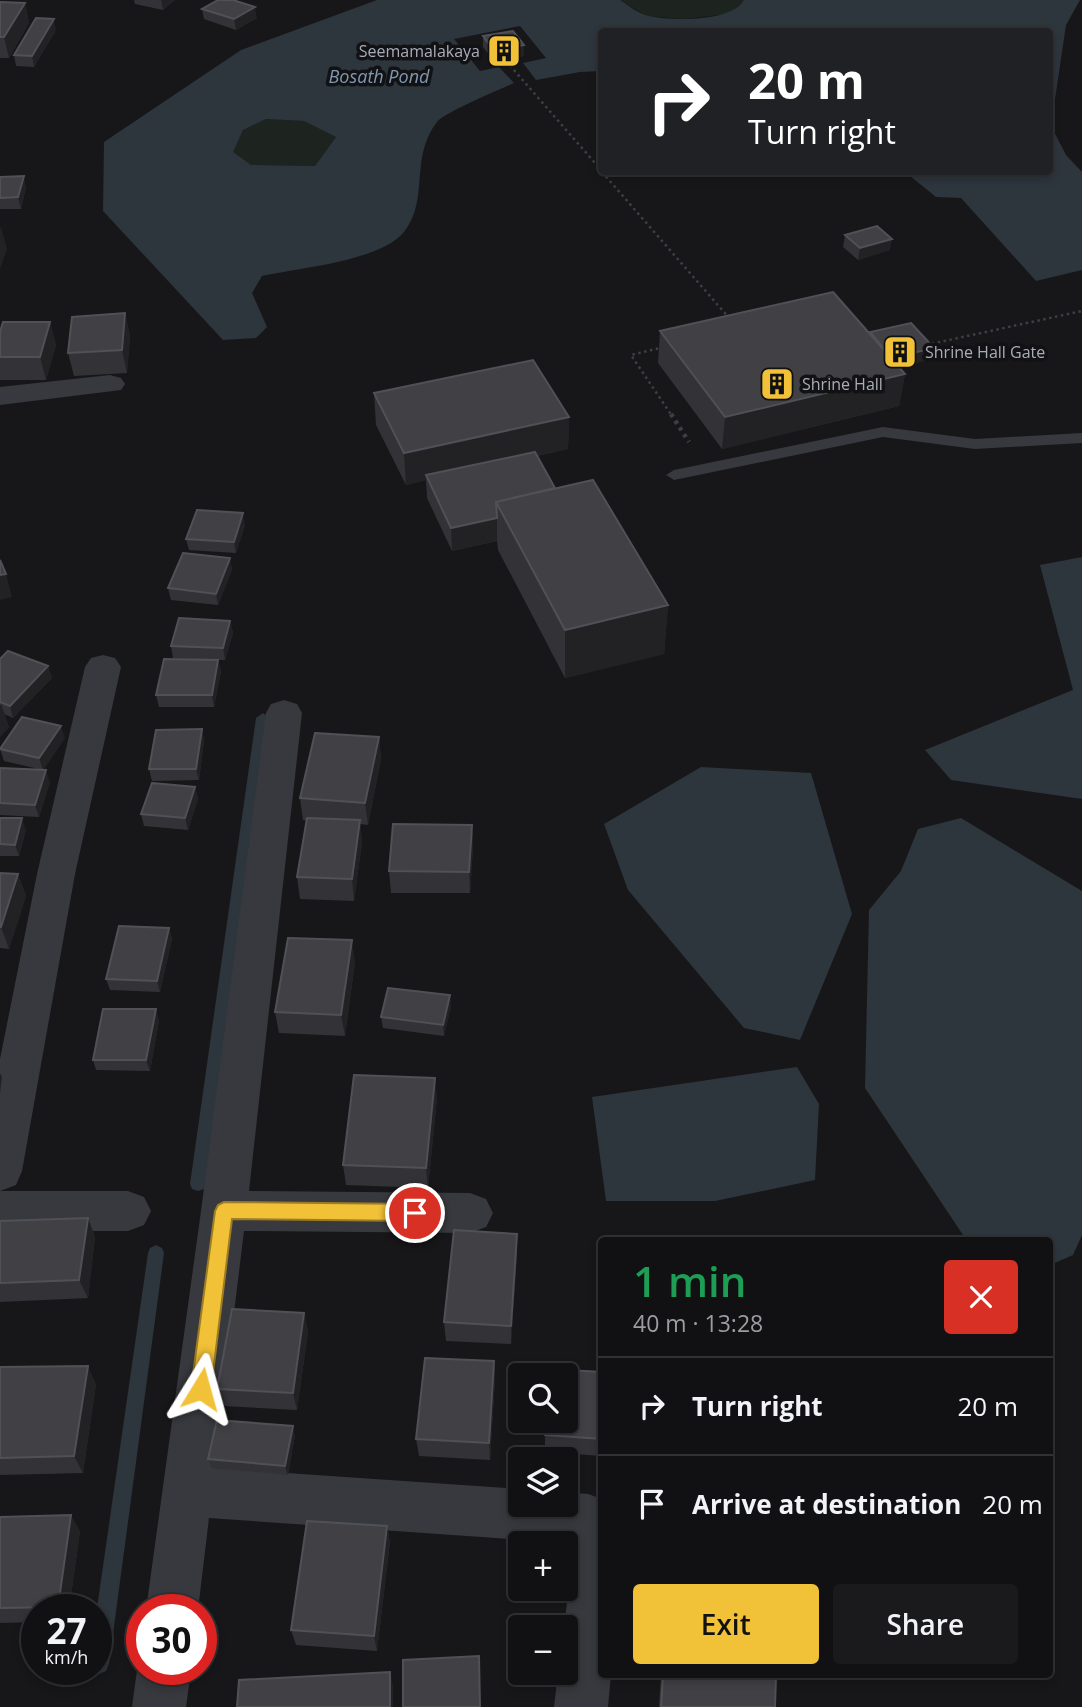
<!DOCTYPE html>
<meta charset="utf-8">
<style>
:root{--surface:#111113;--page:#1a1a1c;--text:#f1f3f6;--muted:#9c9da0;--line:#303133;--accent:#f1c137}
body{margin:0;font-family:"Open Sans",sans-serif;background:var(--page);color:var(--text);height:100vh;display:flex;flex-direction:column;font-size:26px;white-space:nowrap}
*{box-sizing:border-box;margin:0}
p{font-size:23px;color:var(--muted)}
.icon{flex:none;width:38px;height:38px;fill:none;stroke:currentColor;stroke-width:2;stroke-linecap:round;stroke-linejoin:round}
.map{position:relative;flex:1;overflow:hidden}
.sheet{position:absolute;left:598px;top:1237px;width:455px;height:441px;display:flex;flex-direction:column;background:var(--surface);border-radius:7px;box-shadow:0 4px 10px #0003,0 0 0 2px var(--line)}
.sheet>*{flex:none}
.hud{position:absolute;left:598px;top:28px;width:455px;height:147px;border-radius:7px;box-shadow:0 4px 10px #0003,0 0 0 2px var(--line);background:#202124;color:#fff;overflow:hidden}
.fabs{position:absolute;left:508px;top:1363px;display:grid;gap:14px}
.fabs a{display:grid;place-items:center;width:70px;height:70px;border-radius:7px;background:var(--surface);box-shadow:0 4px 10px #0003,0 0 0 2px var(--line);font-size:35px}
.speed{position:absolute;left:21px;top:1594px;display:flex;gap:14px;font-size:35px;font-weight:700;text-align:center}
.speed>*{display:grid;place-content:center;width:91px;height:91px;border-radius:50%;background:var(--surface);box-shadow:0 4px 10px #0003,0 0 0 2px var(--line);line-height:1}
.speed small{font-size:18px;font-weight:400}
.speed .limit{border:10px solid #d22;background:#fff;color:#111}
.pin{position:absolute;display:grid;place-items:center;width:60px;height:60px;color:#fff;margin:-30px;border:4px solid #fff;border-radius:50%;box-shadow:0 2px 7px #0007}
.me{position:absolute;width:77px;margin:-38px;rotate:8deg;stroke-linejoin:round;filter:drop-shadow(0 0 5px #0008)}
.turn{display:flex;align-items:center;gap:24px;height:147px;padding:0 35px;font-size:32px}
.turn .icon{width:91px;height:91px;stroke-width:2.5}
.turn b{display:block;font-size:49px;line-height:60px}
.round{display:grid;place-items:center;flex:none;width:74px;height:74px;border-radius:7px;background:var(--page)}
.headline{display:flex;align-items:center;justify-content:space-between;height:119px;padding:0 35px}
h1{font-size:42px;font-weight:600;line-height:52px;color:#1e9e55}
.cta{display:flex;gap:14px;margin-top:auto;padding:14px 35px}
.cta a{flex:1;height:80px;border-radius:7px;background:var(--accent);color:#111;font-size:28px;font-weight:600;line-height:80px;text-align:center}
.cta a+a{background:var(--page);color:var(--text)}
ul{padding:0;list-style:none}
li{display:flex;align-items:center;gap:21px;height:98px;padding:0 35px;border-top:2px solid var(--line)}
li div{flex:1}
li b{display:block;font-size:26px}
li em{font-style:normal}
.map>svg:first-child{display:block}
</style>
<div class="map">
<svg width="1082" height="1707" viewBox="0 0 1082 1707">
<rect width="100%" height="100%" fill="#171719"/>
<path fill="#1d241f" d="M620,0H744V2L728,14L683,19L647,16Z
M266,119L304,121L336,137L315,166L250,165L232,152L243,130Z"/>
<path fill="#2d353d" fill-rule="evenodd" d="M377,0H620C628,5 639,14 649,16C672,21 732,22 744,0H1080L1066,25L1051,126L1066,155L1082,172V270L1036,281L961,198L936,197L910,176V172H1050V32H602V71L580,72L536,80L523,63L546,58L520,26L454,39L480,71L499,67L514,83C499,90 445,112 437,122C409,158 430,199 404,232C381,261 298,268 262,276L252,293L267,327L256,338L223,340L103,211L104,142L241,50ZM266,119L304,121L336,137L315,166L251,165L233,152L243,130Z
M1082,557V799L951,780L925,750L1073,690L1040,565Z
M701,767L811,773L852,914L800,1040L744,1028L628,890L604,824Z
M961,818L1082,891V1235L1073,1255L1050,1265V1241H967L865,1088L869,910L901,871L918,829Z
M797,1067L819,1104L815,1180L715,1201H606L592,1097Z"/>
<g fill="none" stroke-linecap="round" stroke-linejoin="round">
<path fill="#2d353d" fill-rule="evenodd" d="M263,713L270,718L206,1184L204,1189L198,1191L192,1189L190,1184L256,718Z
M156,1245L162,1248L164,1253L109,1664L106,1671L99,1674L92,1670H96V1615L148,1253L150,1248Z"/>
<path stroke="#3e3f45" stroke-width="2.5" stroke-dasharray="2.5 3.5" stroke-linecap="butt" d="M506,61L602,171
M602,172L730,319
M926,345L1082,311
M664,347L631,355L672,416"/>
<path stroke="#3e3f45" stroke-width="4.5" stroke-dasharray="3.5 4.5" stroke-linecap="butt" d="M671,414L689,442"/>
<path fill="#38393e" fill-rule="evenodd" d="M883,427L975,439L1082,433V443L975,449L883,437L674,480L666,475L674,470Z"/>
<path fill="#38393e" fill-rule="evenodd" d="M110,375L121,378L125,384L121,390L0,405V387Z
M103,655L115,658L121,667L75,874L22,1171L16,1185L0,1191V1059L37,874L85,667L91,658Z
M284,700L297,704L302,713L249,1191L470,1193L486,1199L493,1213L486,1227L470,1233L244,1231L215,1468L520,1489V1505H565V1492L588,1494L602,1499V1675H611L608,1707H554L558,1673H565L564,1628L571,1567L567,1543L209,1518L198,1610H146L201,1211L266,713L271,704Z
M0,1191H128L144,1197L151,1211L144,1225L128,1231H0Z
M142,1659V1670H191L186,1707H132L137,1670Z"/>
</g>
<path fill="#333337" d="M134,0H175L163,10L135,4Z
M0,2L25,3L29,23L9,58H0Z
M202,9L257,18L236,30L204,19Z
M56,30L34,67L16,66L14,55Z
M483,36L524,45V56L494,61L483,47Z
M0,177L26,187L21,209H0Z
M845,235L890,250L858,260L843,247Z
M125,313L130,336L127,373L74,376L68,353Z
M50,322L56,345L46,380H0V332Z
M660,331L869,334L870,332L932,359L899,367L905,374L899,406L722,449L658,363Z
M374,393L569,417L568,449L537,456L555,488L668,605L664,654L565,678L498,550L497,541L452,551L427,498L426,480L406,485L376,425Z
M245,525L236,553L189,550L186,539Z
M230,558L232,570L218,605L171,600L168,588Z
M230,621L233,633L225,660H218L221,671L214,707H159L156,695L211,660L173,658L171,646Z
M0,659L48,666L52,678L13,718L4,714L9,727L0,737Z
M202,729L204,741L199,780L152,781L149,769Z
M379,737L381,759L368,825L360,824L362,842L354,901L300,899L297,877L307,821L303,820L300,798Z
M65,738L43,770L4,761L0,749Z
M0,768L50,782L39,817L0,815Z
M195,787L198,799L188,830L144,826L141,814Z
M0,818L26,830L19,856H0Z
M472,825L473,847L470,893H391L389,871Z
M0,873L18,874L26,896L9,949L0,948Z
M169,928L172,939L160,992L110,990L106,979Z
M355,962L345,1036L279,1033L275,1012Z
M451,1006L444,1036L383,1028L381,1017Z
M159,1020L150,1071L96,1070L93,1060Z
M437,1098L428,1188L346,1185L343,1165Z
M88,1218L95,1237L88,1298L0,1302V1221Z
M517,1234V1253L511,1344L446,1341L444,1322Z
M304,1313L308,1332L297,1410L223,1406L217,1389Z
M494,1361L495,1379L490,1460L419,1456L416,1439Z
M0,1367L96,1384L83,1473L0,1475Z
M602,1372V1456L545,1452V1435Z
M295,1435L288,1475L212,1468L208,1459Z
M0,1517L80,1531L69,1610H37V1622L0,1623Z
M387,1526L390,1542L377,1651L296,1645L291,1630Z
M661,1675H765L775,1707H659Z"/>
<path fill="#222225" d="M161,0H175L163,10Z
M25,3L29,23L9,58L4,37Z
M255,7L257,18L236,30L234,19Z
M54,19L56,30L34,67L32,56Z
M524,45V56L494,61L493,50Z
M24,176L26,187L21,209L18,197Z
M1,226L7,249L0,269V230Z
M892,239L890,250L858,260L860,248Z
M125,313L130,336L127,373L122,350Z
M50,322L56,345L46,380L40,357Z
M934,348L932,359L890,369L892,358Z
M905,374L899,406L722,449L725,417Z
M569,417L568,449L428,480L426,475V480L406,485L404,453Z
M243,513L245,525L236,553L234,542Z
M497,518V541L452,551L451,528Z
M230,558L232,570L218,605L216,594Z
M6,574L12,597L0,600V575Z
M668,605L664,654L565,678V630Z
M230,621L233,633L225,660L223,648Z
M218,660L221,671L214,707L212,695Z
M48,666L52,678L13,718L10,706Z
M1,704L9,727L0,737V706Z
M61,726L65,738L43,770L39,758Z
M202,729L204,741L199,780L196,769Z
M379,737L381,759L368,825L365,803Z
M46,770L50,782L39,817L35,805Z
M195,787L198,799L188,830L185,818Z
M22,818L26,830L19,856L15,845Z
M360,820L362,842L354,901L352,879Z
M472,825L473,847L470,893L469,872Z
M18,874L26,896L9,949L1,927Z
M169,928L172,939L160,992L157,981Z
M352,940L355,962L345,1036L341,1015Z
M450,995L451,1006L444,1036L443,1025Z
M156,1009L159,1020L150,1071L146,1060Z
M0,1073L2,1077L0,1093Z
M435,1078L437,1098L428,1188L426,1168Z
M88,1218L95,1237L88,1298L79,1280Z
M517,1234V1253L511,1344V1326Z
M304,1313L308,1332L297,1410L293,1393Z
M494,1361L495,1379L490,1460L489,1443Z
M88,1366L96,1384L83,1473L74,1456Z
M293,1426L295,1435L288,1475L285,1466Z
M71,1515L80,1531L69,1610H60L58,1607Z
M387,1526L390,1542L377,1651L374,1636Z
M390,1672L393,1685V1707H390Z"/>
<path fill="#404045" stroke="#505157" stroke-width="2" d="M218,0H233L255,7L234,19L202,9Z
M0,2L25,3L4,37H0Z
M36,18L54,19L32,56L14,55Z
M513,31L524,45L493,50L483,36Z
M24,176L18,197L0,198V177Z
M877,226L892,239L860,248L845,235Z
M833,292L905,374L725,417L660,331Z
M125,313L122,350L68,353L72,317Z
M3,322H50L40,357H0V332Z
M911,323L934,348L892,358L870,332Z
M533,360L569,417L404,453L374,393Z
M535,452L555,488L496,502L497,518L451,528L426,475Z
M593,480L668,605L565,630L496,502Z
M197,510L243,513L234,542L186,539Z
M183,553L230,558L216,594L168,588Z
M0,560L6,574L0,575Z
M179,618L230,621L223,648L171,646Z
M8,651L48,666L10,706L0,702V659Z
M164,659L218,660L212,695H156Z
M22,717L61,726L39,758L0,749Z
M202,729L196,769H149L156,730Z
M315,733L379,737L365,803L300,798Z
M0,768L46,770L35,805L0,803Z
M152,783L195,787L185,818L141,814Z
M0,818H22L15,845L0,844Z
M307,818L360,820L352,879L297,877Z
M393,824L472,825L469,872L389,871Z
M0,873L18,874L1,927H0Z
M119,926L169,928L157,981L106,979Z
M288,938L352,940L341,1015L275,1012Z
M388,988L450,995L443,1025L381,1017Z
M103,1009H156L146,1060H93Z
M354,1075L435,1078L426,1168L343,1165Z
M88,1218L79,1280L0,1283V1221Z
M454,1230L517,1234L511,1326L444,1322Z
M232,1309L304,1313L293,1393L217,1389Z
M425,1358L494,1361L489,1443L416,1439Z
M88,1366L74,1456L0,1458V1367Z
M548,1369L602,1372V1439L545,1435L546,1421H565V1376H548Z
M217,1420L293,1426L285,1466L208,1459Z
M71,1515L58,1607L0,1608V1517Z
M307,1521L387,1526L374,1636L291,1630Z
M479,1656L480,1707H403V1660Z
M390,1672V1707H237L239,1680Z
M663,1675H765L776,1676L775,1707H661Z"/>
<path fill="#f1c137" stroke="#9d7d24" stroke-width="2" d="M224,1202L415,1204L422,1207L424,1213L422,1219L415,1221L232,1219L211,1389L208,1396L201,1399L193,1396L191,1389L215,1211L218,1205Z"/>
<defs>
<symbol id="building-square" viewBox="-11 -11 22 22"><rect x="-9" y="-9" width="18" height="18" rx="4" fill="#f1c137" stroke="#121214"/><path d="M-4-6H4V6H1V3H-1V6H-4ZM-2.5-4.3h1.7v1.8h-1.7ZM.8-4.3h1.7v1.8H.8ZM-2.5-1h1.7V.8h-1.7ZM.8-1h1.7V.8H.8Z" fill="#111"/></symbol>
</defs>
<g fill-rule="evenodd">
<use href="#building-square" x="485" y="32" width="38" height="38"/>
<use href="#building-square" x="881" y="333" width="38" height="38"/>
<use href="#building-square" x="758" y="365" width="38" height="38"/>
</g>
<g text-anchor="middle" stroke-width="7" stroke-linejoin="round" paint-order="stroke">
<g font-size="16" fill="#a9adb9" stroke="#121214" text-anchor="start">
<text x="480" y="57" text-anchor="end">Seemamalakaya</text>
<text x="925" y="358">Shrine Hall Gate</text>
<text x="802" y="390">Shrine Hall</text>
</g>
<g font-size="18" font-style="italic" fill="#8198b3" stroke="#121214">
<text x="379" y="83">Bosath Pond</text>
</g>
</g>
</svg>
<div class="fabs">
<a><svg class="icon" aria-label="search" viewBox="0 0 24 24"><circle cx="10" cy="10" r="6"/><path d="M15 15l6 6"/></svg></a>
<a><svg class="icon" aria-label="layers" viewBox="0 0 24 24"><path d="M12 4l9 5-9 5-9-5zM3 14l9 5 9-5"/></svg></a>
<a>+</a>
<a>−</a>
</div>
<div class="speed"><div>27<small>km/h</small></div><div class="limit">30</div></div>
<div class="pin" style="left:415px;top:1213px;background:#d93025"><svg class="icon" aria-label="arrive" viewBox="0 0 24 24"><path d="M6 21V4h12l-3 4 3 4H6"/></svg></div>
<svg class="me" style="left:201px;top:1389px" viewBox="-20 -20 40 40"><path d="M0-17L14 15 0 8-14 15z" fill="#f1c137" stroke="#fff" stroke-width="4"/></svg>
<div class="hud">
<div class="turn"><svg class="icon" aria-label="right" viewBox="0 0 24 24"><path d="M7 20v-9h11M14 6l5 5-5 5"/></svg><div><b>20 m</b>Turn right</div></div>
</div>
<section class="sheet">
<div class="headline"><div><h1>1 min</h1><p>40 m · 13:28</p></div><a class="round" style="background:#d93025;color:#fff"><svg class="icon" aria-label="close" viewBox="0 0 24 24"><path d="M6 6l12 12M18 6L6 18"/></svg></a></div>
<ul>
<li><svg class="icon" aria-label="right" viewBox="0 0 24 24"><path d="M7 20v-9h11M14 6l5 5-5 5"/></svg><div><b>Turn right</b></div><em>20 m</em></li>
<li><svg class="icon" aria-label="arrive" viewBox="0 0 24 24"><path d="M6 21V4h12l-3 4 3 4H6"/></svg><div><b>Arrive at destination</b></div><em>20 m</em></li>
</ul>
<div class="cta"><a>Exit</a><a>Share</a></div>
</section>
</div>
